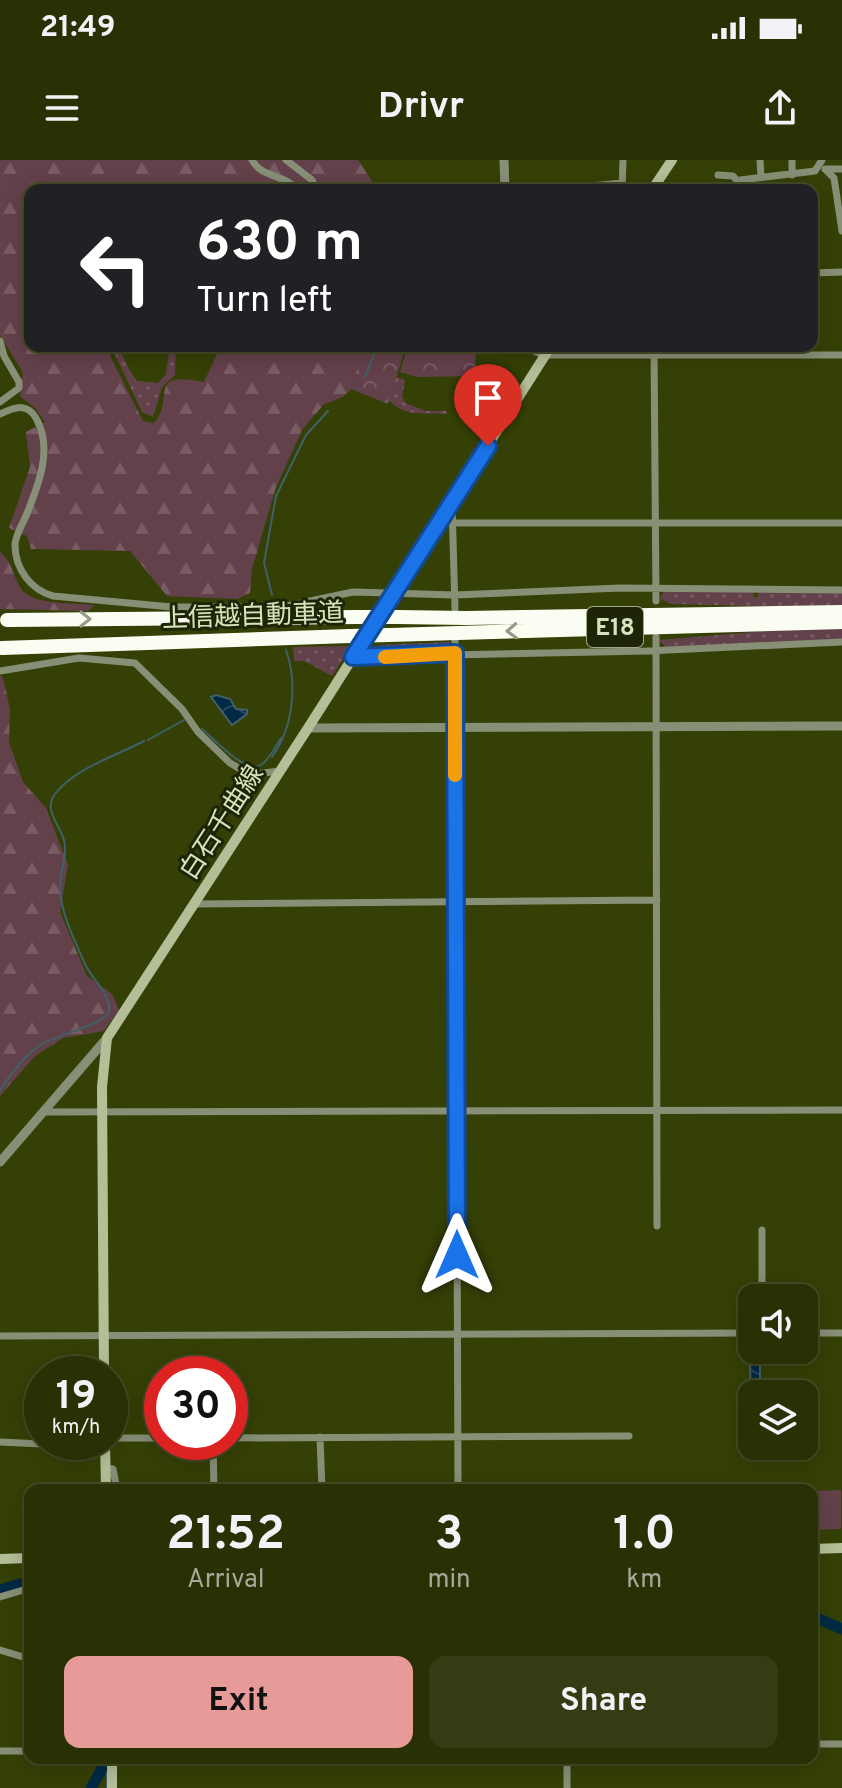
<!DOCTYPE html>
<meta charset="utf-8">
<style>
:root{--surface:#283004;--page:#343c13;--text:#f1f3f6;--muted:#a5a99a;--line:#444b26;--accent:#e69b98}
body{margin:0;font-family:Overpass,"Noto Sans JP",sans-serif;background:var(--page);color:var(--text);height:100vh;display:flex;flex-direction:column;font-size:30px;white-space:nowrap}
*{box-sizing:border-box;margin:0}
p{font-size:26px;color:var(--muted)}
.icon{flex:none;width:44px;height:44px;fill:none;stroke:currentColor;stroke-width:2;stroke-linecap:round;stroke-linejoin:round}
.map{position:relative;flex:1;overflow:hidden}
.drawer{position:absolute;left:24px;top:1324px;width:794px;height:280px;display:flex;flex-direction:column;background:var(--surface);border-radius:16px;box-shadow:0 4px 20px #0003,0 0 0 2px var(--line)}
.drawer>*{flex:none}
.guide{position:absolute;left:24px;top:24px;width:794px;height:168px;border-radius:16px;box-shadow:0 4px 20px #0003,0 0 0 2px var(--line);background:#202124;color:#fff;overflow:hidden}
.buttons{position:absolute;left:738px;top:1124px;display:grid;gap:16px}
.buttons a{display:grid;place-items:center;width:80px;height:80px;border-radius:16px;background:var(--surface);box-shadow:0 4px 20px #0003,0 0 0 2px var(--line);font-size:40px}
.speed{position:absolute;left:24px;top:1196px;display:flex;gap:16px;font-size:40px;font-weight:700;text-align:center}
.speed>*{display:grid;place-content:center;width:104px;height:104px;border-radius:50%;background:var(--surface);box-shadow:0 4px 20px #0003,0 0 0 2px var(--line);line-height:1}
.speed small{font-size:20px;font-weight:400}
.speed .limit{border:12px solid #d22;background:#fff;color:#111}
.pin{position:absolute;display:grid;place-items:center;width:68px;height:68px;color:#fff;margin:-82px -34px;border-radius:50% 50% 50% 0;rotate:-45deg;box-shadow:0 0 8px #0007}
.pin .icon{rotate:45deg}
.me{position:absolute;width:88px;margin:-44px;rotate:0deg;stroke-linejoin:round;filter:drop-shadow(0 0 6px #0008)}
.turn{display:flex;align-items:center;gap:28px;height:168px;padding:0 40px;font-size:36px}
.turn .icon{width:104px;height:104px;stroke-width:2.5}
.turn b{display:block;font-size:56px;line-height:68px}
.eta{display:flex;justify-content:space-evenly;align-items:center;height:136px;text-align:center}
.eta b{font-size:48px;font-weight:700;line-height:56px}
.primary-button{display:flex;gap:16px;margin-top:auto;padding:16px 40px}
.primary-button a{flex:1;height:92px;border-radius:16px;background:var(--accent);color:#111;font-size:32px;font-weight:700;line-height:92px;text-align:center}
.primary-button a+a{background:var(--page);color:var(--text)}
.status{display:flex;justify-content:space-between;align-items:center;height:56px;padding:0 40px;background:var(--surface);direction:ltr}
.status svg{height:22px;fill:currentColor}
header{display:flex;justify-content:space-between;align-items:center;height:104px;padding:0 40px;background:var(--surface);font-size:36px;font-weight:700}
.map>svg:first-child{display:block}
</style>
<div class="status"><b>21:49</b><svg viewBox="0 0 49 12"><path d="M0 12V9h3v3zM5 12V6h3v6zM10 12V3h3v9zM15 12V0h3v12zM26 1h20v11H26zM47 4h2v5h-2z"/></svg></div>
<header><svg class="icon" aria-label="menu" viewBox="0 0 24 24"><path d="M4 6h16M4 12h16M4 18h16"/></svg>Drivr<svg class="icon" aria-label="share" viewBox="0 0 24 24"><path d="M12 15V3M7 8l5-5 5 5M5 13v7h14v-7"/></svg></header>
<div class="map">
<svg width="842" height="1628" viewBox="0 0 842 1628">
<defs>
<pattern id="grass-dots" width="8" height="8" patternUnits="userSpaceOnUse" patternTransform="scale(2)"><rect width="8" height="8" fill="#63414b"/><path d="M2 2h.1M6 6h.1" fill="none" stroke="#795c63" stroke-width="1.8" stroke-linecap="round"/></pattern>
<pattern id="forest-firs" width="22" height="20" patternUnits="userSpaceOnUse" patternTransform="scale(2)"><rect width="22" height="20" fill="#63414b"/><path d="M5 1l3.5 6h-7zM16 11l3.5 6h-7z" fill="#795c63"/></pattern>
<pattern id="park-crowns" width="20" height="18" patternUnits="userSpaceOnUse" patternTransform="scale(2)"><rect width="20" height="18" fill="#63414b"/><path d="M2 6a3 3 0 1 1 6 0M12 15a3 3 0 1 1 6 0" fill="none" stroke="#795c63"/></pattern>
<pattern id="water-waves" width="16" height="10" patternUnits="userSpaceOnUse" patternTransform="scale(2)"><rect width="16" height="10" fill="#002a43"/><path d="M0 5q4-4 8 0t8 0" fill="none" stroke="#24495c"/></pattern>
</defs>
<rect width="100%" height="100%" fill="#354006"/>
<path fill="url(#grass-dots)" d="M111,186H118L130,211L137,221L158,223L166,214L170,186H176L175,215L162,227L153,257L142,252Z
M396,217L405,220L402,236L405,243L426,251H447V254C426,253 403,257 389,240Z
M664,431L753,432L754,438L758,437V432L842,433V445L792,447L672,444L660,439Z
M792,469H842V480L665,487L659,480Z
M450,482V486L442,492L385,494L378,489V485Z
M351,486L332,516L304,501H294L293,487Z"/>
<path fill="url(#forest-firs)" d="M0,0H358L378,30H30V186H105L143,261L154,263C176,238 145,210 204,222L218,192L224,186H361L356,199L360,213L351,229L343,237L324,244L302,270L275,330L252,409L250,433L237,439L167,436L130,391L31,389L27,376L9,368L30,307L26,272L45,262L35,248L20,236L23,213L0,175Z
M0,392C13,402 13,418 22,430C32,445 77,443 95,445L88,451L0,449Z
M0,515L3,518L10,549L9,582L23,622L46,648L68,705L60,752L87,816L112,834L119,850L104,871L63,878L35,896L0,936Z"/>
<path fill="url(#park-crowns)" d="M361,186H406L388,244L351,229L360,213L356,199Z
M408,186H475L476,216L418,217L400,212Z"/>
<path fill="#63414b" d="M841,1330V1369L812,1370V1331Z"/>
<path fill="url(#water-waves)" stroke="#406168" stroke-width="2" d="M216,535L230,539L236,549L247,550V554L232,565L211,537Z
M753,1190H760V1234H752V1268L750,1205L753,1202Z"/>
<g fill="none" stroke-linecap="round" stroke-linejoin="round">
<path stroke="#406168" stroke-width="2" d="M365,217L377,186
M272,435L264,403L276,336L306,275L328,251
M202,569C213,578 246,615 261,605C269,600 276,586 281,578
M148,580L184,560
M272,597C293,568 298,524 286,490
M0,930C12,913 24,895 42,884C59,874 100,866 109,852C111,833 92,820 85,804C75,781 61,754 60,729C59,713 68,696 64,680C60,665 43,650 55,634C75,608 116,596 144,581
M107,1628V1600"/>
<path stroke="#002a43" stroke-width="11" d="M0,1430L30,1421
M812,1456L842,1469
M91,1628L108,1598"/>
<path stroke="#888f77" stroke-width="7" d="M252,0C261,18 285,14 298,30
M286,0L312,20L316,30
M760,0L761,17
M825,9H842
M826,10L834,18L842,71
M718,15L733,16L738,22
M792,15V0
M580,27L622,23
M622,30L623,0
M733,30L740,20L815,11L822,0
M812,113L842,112
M0,181L4,196L19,222V228L0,242
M654,186L656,441
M545,195H842
M0,254C15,247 28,242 37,260C53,290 38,326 26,356C22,365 15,376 15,385C15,409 31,430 53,436L172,447H282L353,432L455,435L620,428L842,430
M452,344L455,449
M453,363H842
M656,477L657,1066
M455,480L458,1330
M353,497L647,491L842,482
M0,511L79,498L135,503L182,549L198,572L230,603L247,613L255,614L280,611
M194,744L657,740
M43,952L842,950
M762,1070V1138
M804,1173H842
M0,1176L752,1173
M320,1277L322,1330
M110,1278H162
M230,1278L629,1276
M0,1282L105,1287
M213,1282L214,1330
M106,1308L113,1309L117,1330
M0,1437L30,1428
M0,1490L30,1499
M812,1584H842
M0,1591H30
M567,1628V1598"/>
<path stroke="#888f77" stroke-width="9" d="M504,0L505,30
M526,186L545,195
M308,568L842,566
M0,1002L107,878"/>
<path stroke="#b4bf98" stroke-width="10" d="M652,30L672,0
M104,1214L102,927L107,878L308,568L551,186
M105,1282L106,1330
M812,1389L842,1388
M0,1399L30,1398
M112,1598V1628"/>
<path stroke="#fafef2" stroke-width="14" d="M397,457L466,458L842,452
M7,460L358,457
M389,475L842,462
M2,488L350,476"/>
<path stroke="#fafef2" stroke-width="14" d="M358,457H397
M350,476L389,475"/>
</g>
<defs><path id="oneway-chevron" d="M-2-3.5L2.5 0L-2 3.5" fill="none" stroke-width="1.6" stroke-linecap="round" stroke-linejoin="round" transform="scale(2)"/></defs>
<g stroke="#979c88">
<use href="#oneway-chevron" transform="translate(85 459)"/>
<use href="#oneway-chevron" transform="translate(512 471) rotate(177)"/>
</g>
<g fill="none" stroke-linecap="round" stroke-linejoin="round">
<defs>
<path id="route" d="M457,1095L455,493L353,497L488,286"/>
</defs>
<use href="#route" stroke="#114b97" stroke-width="20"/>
<use href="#route" stroke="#1a73e8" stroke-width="14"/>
<path stroke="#f59e0b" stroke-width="14" d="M385,497L455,493V615"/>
</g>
<g text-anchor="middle" stroke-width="6" stroke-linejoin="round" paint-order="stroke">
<rect fill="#1e2507" stroke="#a0a987" stroke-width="2" x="587" y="447" width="56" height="40" rx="6"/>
<g font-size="24" font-weight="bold" fill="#d7e2be">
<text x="615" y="475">E18</text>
</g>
<g font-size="26" fill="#d7e2be" stroke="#1e2507">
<text transform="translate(253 455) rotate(-2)" y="9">上信越自動車道</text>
<text transform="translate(221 662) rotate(-57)" y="9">白石千曲線</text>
</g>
</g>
</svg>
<div class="buttons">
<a><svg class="icon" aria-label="sound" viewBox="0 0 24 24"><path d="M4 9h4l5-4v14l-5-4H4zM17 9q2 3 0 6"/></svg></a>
<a><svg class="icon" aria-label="layers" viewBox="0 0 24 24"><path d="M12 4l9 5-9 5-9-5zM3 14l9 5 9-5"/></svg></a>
</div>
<div class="speed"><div>19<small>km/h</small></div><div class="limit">30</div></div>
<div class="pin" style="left:488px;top:286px;background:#d93025"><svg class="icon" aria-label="arrive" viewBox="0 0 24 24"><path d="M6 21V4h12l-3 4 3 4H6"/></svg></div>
<svg class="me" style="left:457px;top:1095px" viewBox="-20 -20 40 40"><path d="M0-17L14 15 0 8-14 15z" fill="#1a73e8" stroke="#fff" stroke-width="4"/></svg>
<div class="guide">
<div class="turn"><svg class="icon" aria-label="left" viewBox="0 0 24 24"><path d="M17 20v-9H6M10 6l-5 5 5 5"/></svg><div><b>630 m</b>Turn left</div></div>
</div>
<section class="drawer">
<div class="eta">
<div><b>21:52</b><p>Arrival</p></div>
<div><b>3</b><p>min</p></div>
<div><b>1.0</b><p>km</p></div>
</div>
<div class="primary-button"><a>Exit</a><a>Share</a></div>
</section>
</div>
